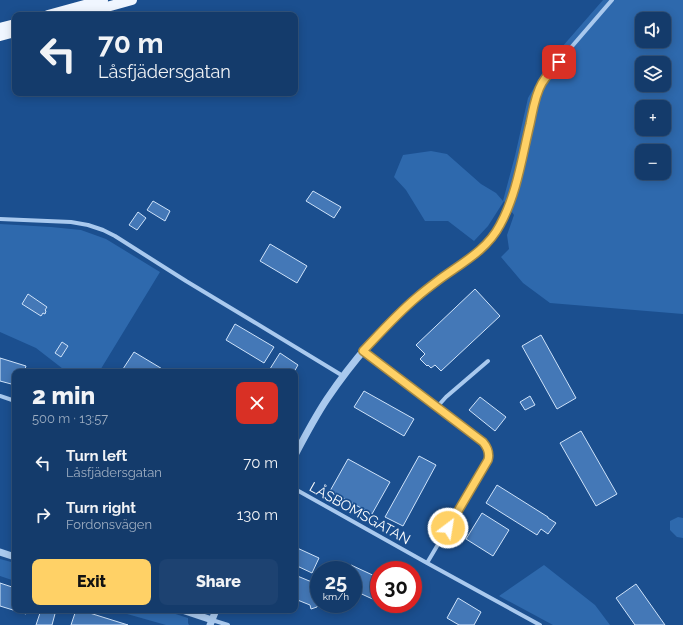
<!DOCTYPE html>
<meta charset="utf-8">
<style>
:root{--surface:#143b6b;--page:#1d4271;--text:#f1f3f6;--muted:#9dadc1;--line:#33557e;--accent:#ffd166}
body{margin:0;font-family:Raleway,sans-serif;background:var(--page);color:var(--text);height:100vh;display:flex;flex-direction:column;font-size:15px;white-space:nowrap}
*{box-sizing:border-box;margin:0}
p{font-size:13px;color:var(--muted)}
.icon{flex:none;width:22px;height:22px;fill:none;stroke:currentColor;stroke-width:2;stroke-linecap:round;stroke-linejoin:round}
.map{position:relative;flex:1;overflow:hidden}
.side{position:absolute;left:12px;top:369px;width:286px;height:244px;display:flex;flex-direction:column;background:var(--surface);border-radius:8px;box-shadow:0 2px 10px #0003,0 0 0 1px var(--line)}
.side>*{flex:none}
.banner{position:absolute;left:12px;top:12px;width:286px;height:84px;border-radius:8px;box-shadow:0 2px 10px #0003,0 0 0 1px var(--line);background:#143b6b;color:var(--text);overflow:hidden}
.controls{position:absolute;left:635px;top:12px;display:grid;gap:8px}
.controls a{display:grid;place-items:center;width:36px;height:36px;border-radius:8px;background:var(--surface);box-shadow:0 2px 10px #0003,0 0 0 1px var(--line);font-size:20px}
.speed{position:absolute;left:310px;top:561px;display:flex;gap:8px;font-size:20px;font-weight:700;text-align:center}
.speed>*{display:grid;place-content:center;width:52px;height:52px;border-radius:50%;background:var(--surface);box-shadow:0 2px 10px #0003,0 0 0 1px var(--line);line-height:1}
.speed small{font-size:10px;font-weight:400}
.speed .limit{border:6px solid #d22;background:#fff;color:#111}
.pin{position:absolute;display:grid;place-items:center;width:34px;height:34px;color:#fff;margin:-17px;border-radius:8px;box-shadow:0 2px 6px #0006}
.me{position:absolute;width:44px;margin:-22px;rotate:31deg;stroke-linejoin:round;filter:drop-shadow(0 0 3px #0008)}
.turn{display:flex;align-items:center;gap:14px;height:84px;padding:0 20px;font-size:18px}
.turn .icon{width:52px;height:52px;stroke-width:2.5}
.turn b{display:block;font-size:28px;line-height:34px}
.round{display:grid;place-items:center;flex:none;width:42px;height:42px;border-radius:8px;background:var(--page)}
.summary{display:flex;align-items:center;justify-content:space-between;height:68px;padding:0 20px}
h1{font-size:24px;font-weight:800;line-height:30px}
.button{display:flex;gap:8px;margin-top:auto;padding:8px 20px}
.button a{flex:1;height:46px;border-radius:8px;background:var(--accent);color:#111;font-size:16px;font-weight:800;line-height:46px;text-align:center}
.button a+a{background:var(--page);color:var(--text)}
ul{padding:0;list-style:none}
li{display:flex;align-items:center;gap:12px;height:52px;padding:0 20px}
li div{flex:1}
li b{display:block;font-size:15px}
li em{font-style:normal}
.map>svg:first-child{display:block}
</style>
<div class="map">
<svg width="683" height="625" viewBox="0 0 683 625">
<rect width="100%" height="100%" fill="#1b4f8f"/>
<path fill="#2e69ad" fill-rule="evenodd" d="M603,0H683V314L550,303L523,283L501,257L509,249L507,235L514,215L504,201L488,226L474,241L448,221H425L406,190L394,177L403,155L431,151L447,154L481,184L496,193L503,201L515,156L528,98L548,63ZM642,19H664V41H642ZM642,63H664V85H642ZM642,107H664V129H642ZM642,151H664V173H642Z
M0,224L51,227L81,230L106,239L160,272L99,372H67L36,348L0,332Z
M678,517L683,518V538L677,537L670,530V521Z
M0,559L15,563V581L0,576Z
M544,565L595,605L610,625H553L499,596Z
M113,610H163L188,618V623L189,625H166Z"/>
<path fill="#4478b7" stroke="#cfe3fa" d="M313,191L341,207L334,218L306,201Z
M153,201L170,211L165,221L147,210Z
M138,212L146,218L137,230L129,225Z
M270,244L307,266L297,283L260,261Z
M475,289L500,316L441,371L435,365L431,368L428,365L427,366L420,359L425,354L416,345Z
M28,294L47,307L45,310L46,311L45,314L43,313L41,316L22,304Z
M235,324L274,347L264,363L226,340Z
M541,335L576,398L557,409L522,346Z
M62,342L68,346L61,357L55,353Z
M134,352L164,370V372H121Z
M280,353L298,365L294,372H268Z
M0,358L26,366L24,372H15V385L0,381Z
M364,391L414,419L404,436L354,407Z
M530,396L535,405L525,410L520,402Z
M480,397L506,417L495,431L469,410Z
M581,431L617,494L596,506L560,443Z
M419,456L436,465L403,526L385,517Z
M348,459L390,482L372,514L330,491Z
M497,485L548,517V518L556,523L548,534L541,529L537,535L486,503Z
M482,513L509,530L493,556L466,539Z
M295,547L319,558L312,573L295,565Z
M351,565L379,578V602L353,590V570H348Z
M295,575L319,585V602L317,607L311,609L310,605L295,599Z
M0,583L15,588V610H27L26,614L0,606Z
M636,584L665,625H635L616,598Z
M458,598L481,612L474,625H459L447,618Z
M384,604H403L400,611Z
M41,610H56L52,625H36Z
M76,610H80L128,625H71Z"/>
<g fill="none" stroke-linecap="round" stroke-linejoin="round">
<path stroke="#a9c9ee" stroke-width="4" d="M0,219L71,222L88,225L103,230L115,236L186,281L254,322L343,376
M492,238C497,229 503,221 507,211C517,185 522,157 528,130C534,109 537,92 549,73L612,0
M363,351L483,442C488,448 490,453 488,460L427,563
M0,396L15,401
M437,407L446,397L488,361
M295,489L427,563L540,625
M212,620L228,625"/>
<path stroke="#a9c9ee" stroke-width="7" d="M295,455C305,436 315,417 327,399C352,362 382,327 415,298C433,283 454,271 472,257C479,251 485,244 492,238
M0,552L15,557
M182,610L212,620
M210,625L216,610"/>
<path stroke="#f0f6ff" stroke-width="10" d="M48,15L103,0
M78,15L132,0
M0,28L15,24
M0,36L15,32"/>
</g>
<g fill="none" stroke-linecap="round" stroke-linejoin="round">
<defs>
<path id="route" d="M448,528L488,460C490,453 488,448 483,442L363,351C380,333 397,314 416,298C424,291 432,285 440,279C462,263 487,250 500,225C517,194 522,157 530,124C533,110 535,95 542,83C547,75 553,68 559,62"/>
</defs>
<use href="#route" stroke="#a68842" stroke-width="10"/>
<use href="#route" stroke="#ffd166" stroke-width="7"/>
</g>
<g text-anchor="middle" stroke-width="3.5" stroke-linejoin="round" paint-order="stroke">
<g font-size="14" fill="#fff" stroke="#1b4f8f">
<text transform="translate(360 513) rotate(29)" y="5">LÅSBOMSGATAN</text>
</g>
</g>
</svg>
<div class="controls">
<a><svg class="icon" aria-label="sound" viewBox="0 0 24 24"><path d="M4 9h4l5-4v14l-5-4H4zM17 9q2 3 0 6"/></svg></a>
<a><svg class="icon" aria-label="layers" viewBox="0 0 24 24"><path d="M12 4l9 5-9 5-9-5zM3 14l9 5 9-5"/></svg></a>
<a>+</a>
<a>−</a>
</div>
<div class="speed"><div>25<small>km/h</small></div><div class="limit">30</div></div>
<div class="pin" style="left:559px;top:62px;background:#d93025"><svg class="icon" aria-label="arrive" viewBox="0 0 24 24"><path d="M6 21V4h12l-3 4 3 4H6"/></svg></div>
<svg class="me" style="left:448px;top:528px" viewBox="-20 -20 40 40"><circle r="17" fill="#ffd166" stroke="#fff" stroke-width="3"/><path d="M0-11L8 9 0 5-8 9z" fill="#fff"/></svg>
<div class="banner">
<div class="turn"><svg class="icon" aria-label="left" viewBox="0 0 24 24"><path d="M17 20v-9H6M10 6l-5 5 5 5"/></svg><div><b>70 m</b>Låsfjädersgatan</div></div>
</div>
<section class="side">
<div class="summary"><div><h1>2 min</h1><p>500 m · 13:57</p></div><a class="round" style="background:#d93025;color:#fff"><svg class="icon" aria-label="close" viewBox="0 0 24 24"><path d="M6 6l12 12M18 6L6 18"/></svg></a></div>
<ul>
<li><svg class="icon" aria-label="left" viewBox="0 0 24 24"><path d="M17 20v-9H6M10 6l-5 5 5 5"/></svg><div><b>Turn left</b><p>Låsfjädersgatan</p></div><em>70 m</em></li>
<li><svg class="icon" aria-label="right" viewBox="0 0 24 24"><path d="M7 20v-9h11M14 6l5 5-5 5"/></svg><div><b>Turn right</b><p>Fordonsvägen</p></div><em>130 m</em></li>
</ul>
<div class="button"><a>Exit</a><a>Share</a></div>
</section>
</div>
